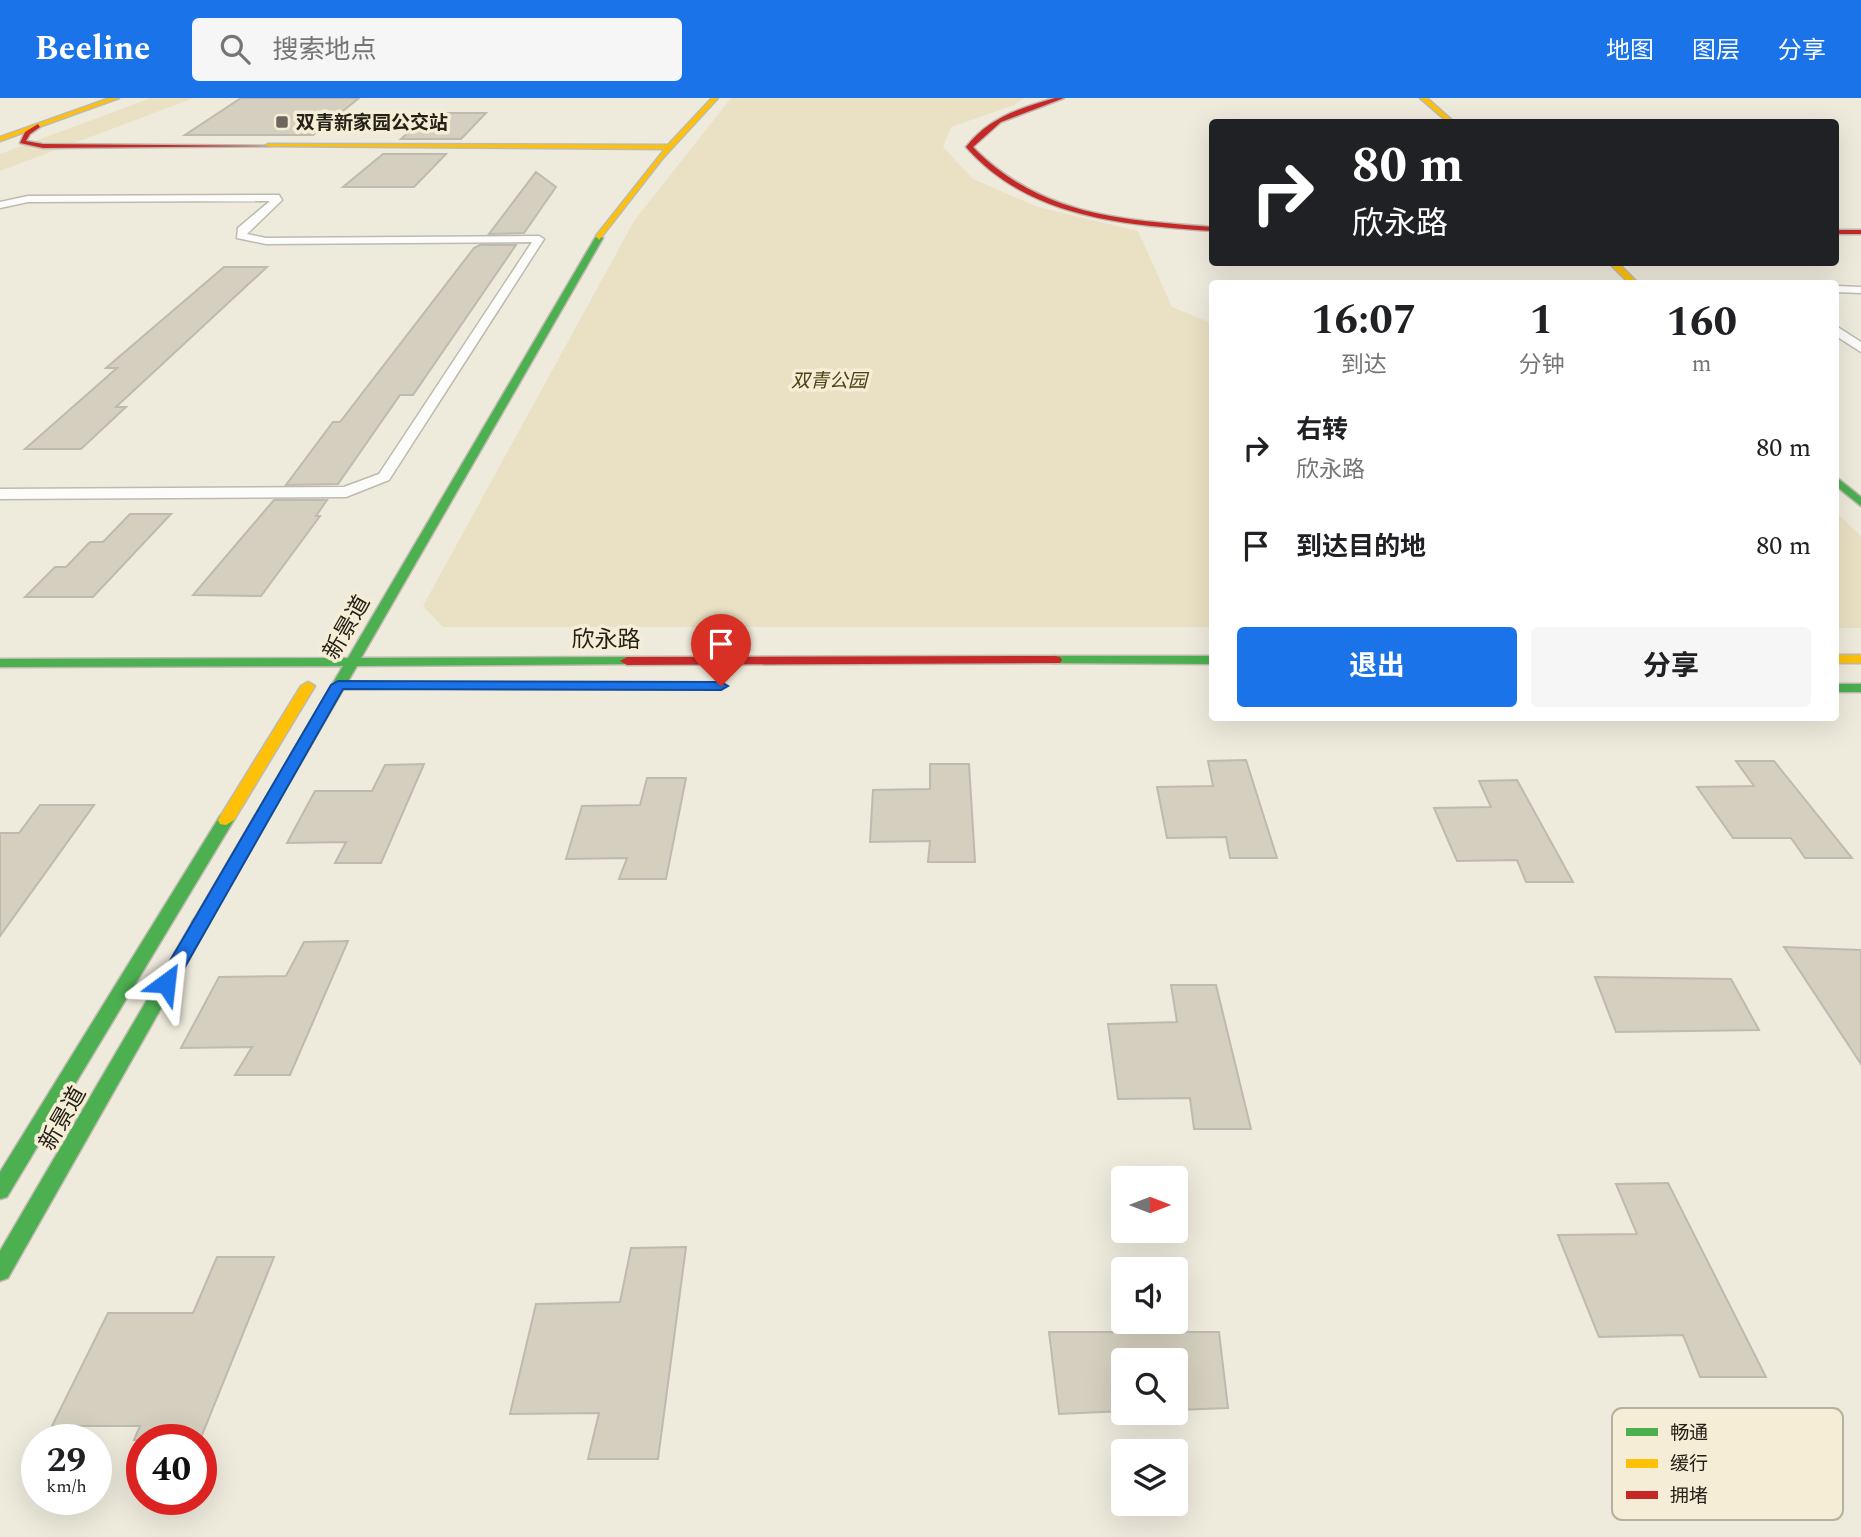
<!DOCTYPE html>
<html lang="zh">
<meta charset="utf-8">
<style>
:root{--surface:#fff;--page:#f6f6f6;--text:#202124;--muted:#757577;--accent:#1a73e8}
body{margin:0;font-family:Spectral,"Noto Sans SC",serif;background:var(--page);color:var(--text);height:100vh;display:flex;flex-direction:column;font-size:26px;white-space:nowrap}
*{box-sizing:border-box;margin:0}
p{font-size:23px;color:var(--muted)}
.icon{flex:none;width:38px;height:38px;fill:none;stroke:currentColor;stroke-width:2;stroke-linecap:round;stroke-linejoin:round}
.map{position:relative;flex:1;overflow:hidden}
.details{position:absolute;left:1209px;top:182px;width:630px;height:441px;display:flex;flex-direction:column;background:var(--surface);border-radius:7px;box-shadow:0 7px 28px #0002}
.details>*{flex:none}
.top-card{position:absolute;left:1209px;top:21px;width:630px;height:147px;border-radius:7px;box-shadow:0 7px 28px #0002;background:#202124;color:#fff;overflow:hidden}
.needle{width:46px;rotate:90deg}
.controls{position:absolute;left:1111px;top:1068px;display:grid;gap:14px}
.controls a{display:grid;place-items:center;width:77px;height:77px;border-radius:7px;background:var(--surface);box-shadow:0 7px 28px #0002;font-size:35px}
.speed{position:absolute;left:21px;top:1326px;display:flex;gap:14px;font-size:35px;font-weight:700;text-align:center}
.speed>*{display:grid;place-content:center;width:91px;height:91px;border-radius:50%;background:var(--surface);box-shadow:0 7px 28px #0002;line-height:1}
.speed small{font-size:18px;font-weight:400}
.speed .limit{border:10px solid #d22;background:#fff;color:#111}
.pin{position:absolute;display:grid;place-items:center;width:60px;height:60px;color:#fff;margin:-72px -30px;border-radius:50% 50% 50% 0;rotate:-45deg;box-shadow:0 0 7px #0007}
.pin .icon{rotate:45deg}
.me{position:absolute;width:77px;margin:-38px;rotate:30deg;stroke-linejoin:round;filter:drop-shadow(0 0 5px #0008)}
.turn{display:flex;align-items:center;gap:24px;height:147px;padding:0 28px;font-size:32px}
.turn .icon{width:91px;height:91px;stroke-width:2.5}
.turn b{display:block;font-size:49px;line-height:60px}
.eta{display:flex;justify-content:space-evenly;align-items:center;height:119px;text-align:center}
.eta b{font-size:42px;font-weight:700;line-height:49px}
.button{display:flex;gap:14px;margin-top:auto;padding:14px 28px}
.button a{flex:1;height:80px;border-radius:7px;background:var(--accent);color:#fff;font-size:28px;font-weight:700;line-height:80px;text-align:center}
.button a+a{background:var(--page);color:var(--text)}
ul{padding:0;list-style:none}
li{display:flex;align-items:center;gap:21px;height:98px;padding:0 28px}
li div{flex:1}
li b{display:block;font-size:26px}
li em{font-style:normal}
header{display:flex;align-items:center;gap:42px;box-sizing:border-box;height:98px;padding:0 35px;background:var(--accent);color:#fff}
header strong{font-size:33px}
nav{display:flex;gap:38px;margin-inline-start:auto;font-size:24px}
.search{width:490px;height:63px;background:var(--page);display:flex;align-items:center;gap:18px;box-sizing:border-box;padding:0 24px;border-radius:7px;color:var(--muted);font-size:26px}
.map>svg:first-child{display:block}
</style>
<header>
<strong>Beeline</strong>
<div class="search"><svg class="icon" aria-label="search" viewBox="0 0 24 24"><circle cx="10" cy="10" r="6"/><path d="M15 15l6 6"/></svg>搜索地点</div>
<nav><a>地图</a><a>图层</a><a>分享</a></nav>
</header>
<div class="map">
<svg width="1861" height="1439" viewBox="0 0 1861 1439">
<rect width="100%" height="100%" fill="#eeeadc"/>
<path fill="#eae1c4" d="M151,0H194L0,73V56Z
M731,0H1024L1014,7L951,29L943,49L973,81L1038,109L1138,133L1172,209L1213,226V529H443L423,508L634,123Z
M1836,414L1861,438V530H1836Z"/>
<path fill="#d4cfbe" stroke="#bdbaaf" stroke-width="2" d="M241,0H359L313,37H185Z
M431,15H486L461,41H401Z
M383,56H446L414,89H343Z
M536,74L556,89L524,135L489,136Z
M480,147H516L413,297H400L338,386L286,387L333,324H340L474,150Z
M224,169H267L116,309H126L81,351H25L117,270H106Z
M274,402H327L316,418H320L261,498L193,497Z
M130,416H171L93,499H25L55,469H66L90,444H103Z
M1246,662L1277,760H1230L1226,739L1167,740L1157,689L1213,688L1208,663Z
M1736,663H1774L1852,760H1805L1791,740H1733L1697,689L1754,688Z
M424,666L381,765H335L346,744L287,745L315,693H372L385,667Z
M930,666H969L975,764H928L930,743L870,744L873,692L930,691Z
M647,680H686L666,781H619L627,760L566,761L582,708L640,707Z
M1517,682L1573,784H1526L1517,762L1457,763L1434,710L1491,709L1479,683Z
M40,707H94L0,838V735H19Z
M348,843L290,977H235L252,949L181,950L219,879L286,878L304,844Z
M1784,849L1861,852V966Z
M1595,879L1731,881L1759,932L1616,934Z
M1171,887H1216L1251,1031H1194L1190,1000L1118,1001L1108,926L1177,924Z
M1668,1085L1766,1279H1700L1683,1237L1599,1239L1558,1137L1637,1136L1616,1086Z
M686,1149L658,1361H588L599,1315L510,1316L536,1206L620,1204L631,1150Z
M217,1159H274L200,1342H134L140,1328H52L108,1215H193Z
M1049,1234H1219L1228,1310L1176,1312V1262H1124V1313L1059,1316Z"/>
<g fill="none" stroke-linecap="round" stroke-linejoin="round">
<defs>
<path id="lane" d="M279,97L282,102L247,136L266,140L539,138L544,141L389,382L346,399L0,401V391L344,389L379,376L532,144L266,146L237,140L238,130L270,103L28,104L0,110V104L28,98Z
M1836,188L1861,189V195L1836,194Z
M1836,228L1861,244V254L1836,238Z"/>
<path id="fast" d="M599,138L603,140L361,560L627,559L634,563L632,566L357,568L334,607L327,611L320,607L343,568L0,569V561L348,560L595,140Z
M1836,379L1861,399V408L1836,388Z
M1055,558H1213V566L1050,565L1048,562L1050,559Z
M1836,586H1861V594H1836Z
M226,717L234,722L7,1099L0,1101V1074L220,718Z
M201,818L207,820L210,824L8,1180L0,1183V1153L195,820Z"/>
<path id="slow" d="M110,0H119L0,43V39Z
M712,0H718L662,61L599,142L596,138L665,51L265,48L268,46L668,47Z
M1420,0H1427L1454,24H1448Z
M1608,164H1617L1639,186H1630Z
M1836,557H1861V565H1836Z
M308,584L315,588L234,722L226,727L220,726L218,722L301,588Z"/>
<path id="jam" d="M1055,0H1064L1001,24L973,49C1040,118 1122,122 1213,129V133C1124,127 1028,120 966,49C988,20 1020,10 1055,0Z
M38,26L40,29L30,36L26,43L43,46L271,48L43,50L20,45L25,34Z
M1836,132H1861V136H1836Z
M1055,558L1060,559L1062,562L1060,565L627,567L620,563L627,559Z
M327,603L334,607L207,828H195L192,824L195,820L320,607Z"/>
</defs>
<use href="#lane" stroke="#bebaaf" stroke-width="3"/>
<use href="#fast" stroke="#bebaaf" stroke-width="3"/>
<use href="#slow" stroke="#bebaaf" stroke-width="3"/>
<use href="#jam" stroke="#bebaaf" stroke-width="3"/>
<use href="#lane" fill="#fcfcfa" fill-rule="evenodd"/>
<use href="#fast" fill="#4caf50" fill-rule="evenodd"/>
<use href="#slow" fill="#ffc107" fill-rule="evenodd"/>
<use href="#jam" fill="#c62828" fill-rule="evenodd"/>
</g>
<path fill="#1a73e8" stroke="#114b97" stroke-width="2" d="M338,583L721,584L728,588L721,592L343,591L173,890H160L157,885L160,880L331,587Z"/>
<rect fill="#6b675d" stroke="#f5edd5" stroke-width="2.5" x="275" y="17" width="14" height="14" rx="3.5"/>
<g text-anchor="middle" stroke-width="7" stroke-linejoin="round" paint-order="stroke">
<g font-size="19" font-weight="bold" fill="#242118" stroke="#f5edd5" text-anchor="start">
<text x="296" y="31">双青新家园公交站</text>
</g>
<g font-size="19" font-style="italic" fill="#4e4113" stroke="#f5edd5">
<text x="829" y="289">双青公园</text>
</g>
<g font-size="23" fill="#242118" stroke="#f5edd5">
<text transform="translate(346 529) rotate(-60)" y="8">新景道</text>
<text x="606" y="549">欣永路</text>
<text transform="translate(62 1020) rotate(-60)" y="8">新景道</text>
</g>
</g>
<rect x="1612" y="1310" width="231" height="112" rx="10" fill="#f5edd5" stroke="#b6b09c" stroke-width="2"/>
<rect x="1626" y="1330" width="32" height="8" fill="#4caf50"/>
<rect x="1626" y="1361" width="32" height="9" fill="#ffc107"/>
<rect x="1626" y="1393" width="32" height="8" fill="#c62828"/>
<g font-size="19" fill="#242118">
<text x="1670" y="1341">畅通</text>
<text x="1670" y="1372">缓行</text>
<text x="1670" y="1404">拥堵</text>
</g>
</svg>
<div class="controls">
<a><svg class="needle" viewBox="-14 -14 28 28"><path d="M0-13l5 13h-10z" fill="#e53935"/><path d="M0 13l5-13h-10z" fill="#757577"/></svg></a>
<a><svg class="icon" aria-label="sound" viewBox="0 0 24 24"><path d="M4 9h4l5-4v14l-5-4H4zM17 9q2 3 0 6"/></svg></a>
<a><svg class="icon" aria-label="search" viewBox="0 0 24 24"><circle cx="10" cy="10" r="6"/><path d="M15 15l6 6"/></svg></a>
<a><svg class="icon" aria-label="layers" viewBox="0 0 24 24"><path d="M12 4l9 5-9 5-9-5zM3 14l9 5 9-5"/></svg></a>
</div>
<div class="speed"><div>29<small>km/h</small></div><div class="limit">40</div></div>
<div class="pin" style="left:721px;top:588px;background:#d93025"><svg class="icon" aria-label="arrive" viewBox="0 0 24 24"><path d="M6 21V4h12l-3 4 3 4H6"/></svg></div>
<svg class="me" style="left:166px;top:885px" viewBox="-20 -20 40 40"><path d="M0-17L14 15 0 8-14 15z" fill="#1a73e8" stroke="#fff" stroke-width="4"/></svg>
<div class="top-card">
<div class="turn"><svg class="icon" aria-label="right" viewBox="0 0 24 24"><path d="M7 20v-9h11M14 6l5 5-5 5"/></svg><div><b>80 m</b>欣永路</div></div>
</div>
<section class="details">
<div class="eta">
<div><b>16:07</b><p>到达</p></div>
<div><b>1</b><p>分钟</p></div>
<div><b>160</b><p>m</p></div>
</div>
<ul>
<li><svg class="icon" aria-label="right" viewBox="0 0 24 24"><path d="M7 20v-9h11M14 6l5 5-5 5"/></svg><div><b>右转</b><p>欣永路</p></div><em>80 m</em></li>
<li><svg class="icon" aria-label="arrive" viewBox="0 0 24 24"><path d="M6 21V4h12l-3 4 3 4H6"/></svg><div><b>到达目的地</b></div><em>80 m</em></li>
</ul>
<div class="button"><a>退出</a><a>分享</a></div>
</section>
</div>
